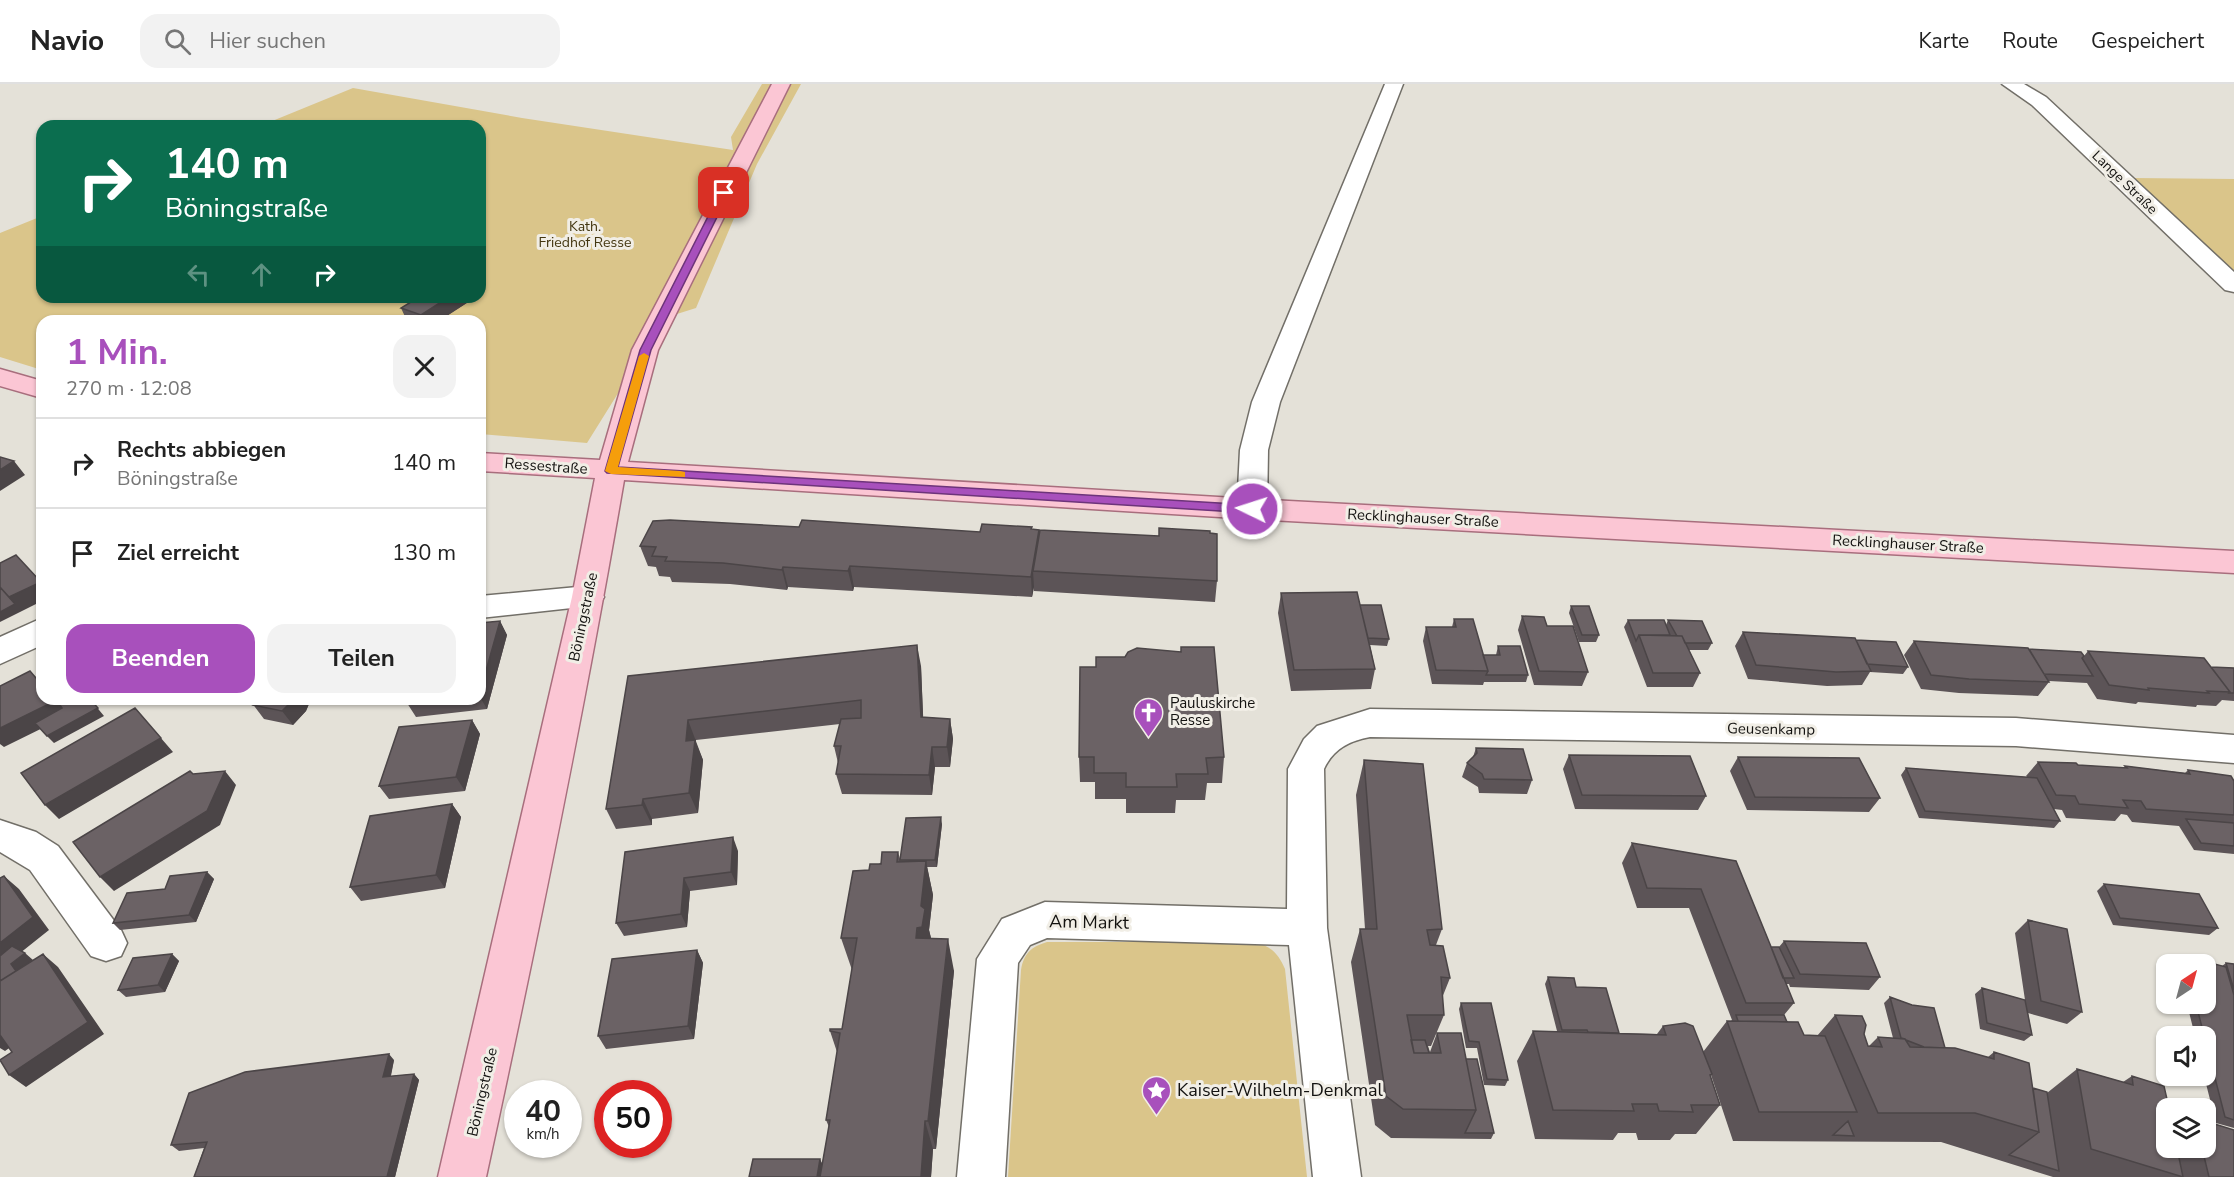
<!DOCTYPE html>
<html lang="de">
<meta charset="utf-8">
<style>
:root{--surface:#fff;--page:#f2f2f2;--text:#222;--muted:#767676;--line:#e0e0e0;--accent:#a850bc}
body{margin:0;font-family:"Nunito Sans",sans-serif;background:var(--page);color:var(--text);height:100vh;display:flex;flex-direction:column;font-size:22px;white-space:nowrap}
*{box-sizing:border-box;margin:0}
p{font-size:20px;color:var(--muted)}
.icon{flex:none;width:33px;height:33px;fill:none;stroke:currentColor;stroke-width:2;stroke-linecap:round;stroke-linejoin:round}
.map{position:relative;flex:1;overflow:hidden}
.side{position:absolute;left:36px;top:231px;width:450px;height:390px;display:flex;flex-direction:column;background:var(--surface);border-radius:18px;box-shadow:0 2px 4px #0004}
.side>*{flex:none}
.guide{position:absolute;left:36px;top:36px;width:450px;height:183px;border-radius:18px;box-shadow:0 2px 4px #0004;background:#0b6e4f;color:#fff;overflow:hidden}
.needle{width:39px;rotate:36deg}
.buttons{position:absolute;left:2156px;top:870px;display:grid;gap:12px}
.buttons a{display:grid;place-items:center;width:60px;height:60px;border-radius:12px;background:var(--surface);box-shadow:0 2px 4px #0004;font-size:30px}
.speed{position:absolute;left:504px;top:996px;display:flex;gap:12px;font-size:30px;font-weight:700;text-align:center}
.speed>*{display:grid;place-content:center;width:78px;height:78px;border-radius:50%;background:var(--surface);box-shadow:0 2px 4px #0004;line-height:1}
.speed small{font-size:15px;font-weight:400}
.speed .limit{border:9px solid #d22;background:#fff;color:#111}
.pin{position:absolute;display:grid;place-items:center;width:51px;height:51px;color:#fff;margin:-26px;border-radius:12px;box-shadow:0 3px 9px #0006}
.me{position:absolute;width:66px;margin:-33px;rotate:274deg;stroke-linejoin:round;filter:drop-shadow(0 0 4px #0008)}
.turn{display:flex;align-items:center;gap:21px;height:126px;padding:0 30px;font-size:27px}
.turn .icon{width:78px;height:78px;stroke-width:2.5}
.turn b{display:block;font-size:42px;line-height:51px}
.lanes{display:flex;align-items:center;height:57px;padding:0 30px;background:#0003;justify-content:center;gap:30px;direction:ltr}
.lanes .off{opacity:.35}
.round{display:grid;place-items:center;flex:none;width:63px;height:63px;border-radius:18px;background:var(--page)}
.head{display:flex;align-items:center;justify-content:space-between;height:102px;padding:0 30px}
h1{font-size:36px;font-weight:700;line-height:45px;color:var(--accent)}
.action{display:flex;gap:12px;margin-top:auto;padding:12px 30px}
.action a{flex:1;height:69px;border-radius:18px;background:var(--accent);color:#fff;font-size:24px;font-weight:700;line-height:69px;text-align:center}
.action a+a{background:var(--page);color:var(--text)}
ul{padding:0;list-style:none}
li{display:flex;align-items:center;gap:18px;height:90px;padding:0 30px;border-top:2px solid var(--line)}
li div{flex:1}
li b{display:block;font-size:22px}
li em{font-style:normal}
header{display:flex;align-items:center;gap:36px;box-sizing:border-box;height:84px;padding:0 30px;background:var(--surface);border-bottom:2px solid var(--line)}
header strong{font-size:28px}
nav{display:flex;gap:33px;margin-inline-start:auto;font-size:21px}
.search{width:420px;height:54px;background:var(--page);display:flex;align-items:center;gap:15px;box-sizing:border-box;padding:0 21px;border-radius:18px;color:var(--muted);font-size:22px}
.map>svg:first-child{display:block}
</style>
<header>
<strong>Navio</strong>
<div class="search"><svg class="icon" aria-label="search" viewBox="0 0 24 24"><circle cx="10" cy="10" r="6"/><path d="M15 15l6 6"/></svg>Hier suchen</div>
<nav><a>Karte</a><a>Route</a><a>Gespeichert</a></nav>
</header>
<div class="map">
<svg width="2234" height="1093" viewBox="0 0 2234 1093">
<rect width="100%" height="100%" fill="#e4e1d8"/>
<path fill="#dac58a" d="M762,0H801L757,80L696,224L661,235L645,266L587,359L480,350V237H42V286L0,273V149L42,132V213H480V42H260L353,4L522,34L733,66L731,53Z
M2133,94L2234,95V191Z
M1047,858H1254C1271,862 1278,869 1285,885L1307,1093H1008L1021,886C1024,869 1031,863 1047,858Z"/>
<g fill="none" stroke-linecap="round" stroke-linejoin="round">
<defs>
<path id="minor" d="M1385,0H1403L1280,318L1268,366L1267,425L1263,432L1252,435L1241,432L1237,425L1240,366L1252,318Z
M2002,0H2024L2046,13L2234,188V208L2225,206L2032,21Z
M588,502L599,505L604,513L599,521L480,534V512Z
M42,534V561L0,580V553Z
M1370,625L2016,634L2234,651V679L2016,662L1370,653C1349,657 1333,665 1324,685L1327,844L1361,1093H1313L1289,861L1047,854L1030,861L1018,879L1005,1093H957L977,875L1002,835L1045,818L1287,825L1288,685L1304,655L1317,642Z
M0,736L36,748L58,762L121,846L127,859L121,872L106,877L91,872L30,786L0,768Z"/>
<path id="major" d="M772,0H790L658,266L628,378L1252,415L2234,467V489L1252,435L624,396C584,629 536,862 486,1093H438L572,513L595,394L480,387V369L600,376L632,266Z
M0,285L42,297V314L0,302Z"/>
</defs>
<use href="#minor" stroke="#726f68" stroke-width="3"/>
<use href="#major" stroke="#a86e7d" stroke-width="3"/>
<use href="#minor" fill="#fff" fill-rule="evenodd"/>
<use href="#major" fill="#fbc6d4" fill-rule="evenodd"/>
</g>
<path fill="#5c5457" d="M406,213H476L439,237H407L401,224L413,217L407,214Z
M799,443L980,448L1039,446V453L1217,497L1215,518L1034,507V503L1032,513L854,503L853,507L788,503L787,506L730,500L672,498L670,493L659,492L656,483L648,482L640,462Z
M1281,509L1360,521L1389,555L1387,562L1370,561L1375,585L1371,605L1291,607L1278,529Z
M1571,522L1599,551L1596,558H1579L1569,529Z
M1522,532L1588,588L1582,602L1534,601L1518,546Z
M1454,535L1483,571H1496L1498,562L1528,591L1526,598H1484L1483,601L1432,600L1423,557L1426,543H1452Z
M1628,536L1666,541L1668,536L1712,559L1708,566H1689L1700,589L1693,603H1647L1624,543Z
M500,537L507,551L487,625L416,633L407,619L408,615H480V539Z
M1743,548L1856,556L1908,583L1903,590L1870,588L1862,601L1827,602L1748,595L1735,562Z
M1914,557L2029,565L2084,572L2088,567L2211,583L2234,584V617L2222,616L2216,622L2197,621L2196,623L2138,618L2136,620L2097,615L2087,599L2049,597V598L2038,612L1959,609L1921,605L1904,571Z
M921,582L923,633L950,635L953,655L950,683H935L932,711L842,710L836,690L838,679L834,662L840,640L696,656V659L703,676L698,729L652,735V741L616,745L606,725L628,592Z
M249,615H311L306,627L293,641L264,635Z
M472,636L480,650L465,707L389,715L379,702Z
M1476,664L1532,696L1527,710L1479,709L1478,703L1462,693L1467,679L1473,673Z
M1569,671L1706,712L1698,726L1575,725L1563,685Z
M1079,673H1224L1222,699H1207L1205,716H1176L1175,729H1126V715H1095V698H1080Z
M1738,673L1880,714L1869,728L1747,726L1730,687Z
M1364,676L1442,845L1436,861L1450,894L1442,914L1444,931L1431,962H1428L1430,968L1437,949L1466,975L1494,1049L1491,1055L1391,1054L1375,1041L1351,878L1360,845H1365L1356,711Z
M2038,678L2123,684L2125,682L2185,689L2188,686L2234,697V770L2194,766L2179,742L2132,738L2127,731L2121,730L2115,737L2066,734L2062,726L2054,725L2060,737L2054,744L1919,734L1901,691L1906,684L2027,693L2026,692Z
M452,720L461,733L445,804L361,817L350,803Z
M942,740L937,783H927L933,811L929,846L931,854L954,887L936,1065H933L931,1093H749L820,1075L822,1080L829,1043L826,1036L837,968L830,947L842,945L852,886L841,854L869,786L898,768L901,778L900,776Z
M1632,759L1736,777L1771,863H1779L1784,857L1880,893L1869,906L1790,903L1789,900H1786L1794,919L1784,931L1787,938L1804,951L1817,952L1835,931L1864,950L1868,962H1869L1878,953L1893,954L1884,919L1890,913L1945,964L1988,973L1994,968L2033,1004L2047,1009L2077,985L2123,998L2132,992L2166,1064H2205L2234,1093H2053L1941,1058L1733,1057L1711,991L1710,993L1720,1021L1696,1050H1675L1670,1056H1638L1636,1049H1618L1613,1056L1535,1055L1517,977L1533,947H1557L1545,900L1548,893L1576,903L1619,949L1657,950L1663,942L1703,968L1727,937H1731L1732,936L1689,824H1637L1622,779Z
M738,767L737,801L690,807L687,843L624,852L616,839L625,768Z
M207,788L214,795L196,838L120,846L113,839L165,805Z
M2104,800L2218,844L2209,851L2113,841L2097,807Z
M2028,836L2082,928L2067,940L2028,929L2032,951L2024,957L1980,945L1975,910L1982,904L2025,916L2015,849Z
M697,866L703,879L694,955L606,965L598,952Z
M172,870L179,877L165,908L126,913L118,906Z
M2185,872L2222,882L2226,879L2234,880V1044L2216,1039L2204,992H2205V952H2195L2187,920H2205V880H2177V878Z
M1461,919L1508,996L1505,1002L1484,1001L1477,964H1466L1459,925Z
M394,976L391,992L414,990L419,996L395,1093H194L204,1064L179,1067L171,1061Z"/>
<path fill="#4b4547" d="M449,213H476L439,237H424L421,231Z
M14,377L25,391L0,407V386Z
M1039,446L1040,466L1033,487L1034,503L1032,513L1031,493Z
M850,482L854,503L853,507L848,487Z
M783,483L788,503L787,506L782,486Z
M41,498L42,499V517L22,527H21H22L0,538V503Z
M500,537L507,551L487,625L480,613V608Z
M917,561L921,582L924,653L921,633Z
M53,615H55L69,631L4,663L0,660V644Z
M90,615L104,632L54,659L47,652Z
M294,615H311L306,627L293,641L282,627Z
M135,624L173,668L59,735L45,721Z
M950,635L953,655L950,683L947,663Z
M472,636L480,650L465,707L456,693Z
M688,636L703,676L698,729L689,709L686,657Z
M932,663L935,683L932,711L929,691Z
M225,687L236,701L220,741L114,807L100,793Z
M643,715L652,735V741L642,721Z
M452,720L461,733L445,804L436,791Z
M941,733L942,740L937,783L935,776Z
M733,753L738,767L737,801L731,788Z
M926,777L933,811L929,846L932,858L916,854L921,822Z
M207,788L214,795L196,838L189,831Z
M4,792L19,805L49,846L0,885V859Z
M684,794L690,807L687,843L681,830Z
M948,855L954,887L936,1065L928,1037Z
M697,866L703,879L694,955L688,942Z
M25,869L33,876L19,887L0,922L11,880Z
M43,870L58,883L104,950L26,1003L9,991Z
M172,870L179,877L165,908L158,901Z
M0,949L15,960L5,967L0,964Z
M389,970L394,976L389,999L383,993Z
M414,990L419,996L395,1093H387Z
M925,1037L933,1065L931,1093H921Z
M820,1075L825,1086L824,1093H817Z"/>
<path fill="#6b6265" stroke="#4b4547" stroke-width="1.5" d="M419,213H449L421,231L401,224Z
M0,373L14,377L0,386Z
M670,436L799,443L802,436L980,448L982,440L1032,443L1031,445L1039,446L1031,493L850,482L848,487L783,483L782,486L723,479L665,477L667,473L652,472L656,463L640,462L653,437Z
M1159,444L1210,447V449L1217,450V497L1033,487L1040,446L1159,452Z
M16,471L41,498L9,513L0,503V479Z
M0,503L15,520L0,528Z
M1357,508L1375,585L1294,586L1281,509Z
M1360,521H1381L1389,555L1368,554Z
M1571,522H1589L1599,551H1582Z
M1522,532L1544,533L1547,542H1573L1588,588L1539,587Z
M1454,535H1473L1488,587L1436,586L1426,543H1456Z
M1628,536H1664L1670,551H1639L1636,557Z
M1668,536L1702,537L1712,559H1685L1682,552H1677Z
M500,537L480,608V539Z
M1743,548L1855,554L1871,587L1836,588L1756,581Z
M1639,551L1682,552L1700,589H1653Z
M1856,556L1896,558L1908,583L1867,580Z
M1914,557L2028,564L2049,598L1969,595L1931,591Z
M917,561L921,633L950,635L947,663H932L929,691L836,690L841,662H834L841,635L861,634V616L688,636L686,657L695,656L689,709L643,715L642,721L606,725L628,592Z
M1498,562H1520L1528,591H1486L1488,587L1483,571H1500Z
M1181,563H1214L1224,673L1206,674L1208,690H1176L1177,703H1126V689H1094V673H1079L1080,583H1096V573H1125L1128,568L1137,564L1181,568Z
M2029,565L2081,568L2084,572L2082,574L2093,592L2044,590Z
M2088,567L2204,574L2230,608L2207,607L2209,609L2148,604L2149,606L2109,601Z
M2211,583L2234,584V609H2229L2230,608Z
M30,587L42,601V615H53L55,617L0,644V602Z
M64,615H90L98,624L47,652L35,639L62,624L58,618Z
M260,615H294L282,627L253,621Z
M408,615H443L407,619Z
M135,624L161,654L45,721L21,689Z
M472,636L456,693L379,702L399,643Z
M1476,664L1523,665L1532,696L1484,695L1482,690L1467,679L1477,669Z
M1569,671L1690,672L1706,712L1582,711Z
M1738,673L1859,674L1880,714L1755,713Z
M1364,676L1423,680L1442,845L1427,846L1430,861L1443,862L1450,894L1441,893L1444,931H1407L1414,969H1441L1437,949H1461L1476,1026L1403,1025L1386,1012L1360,845H1377Z
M2038,678L2076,679L2078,681L2127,684L2125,682L2133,683L2190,690L2188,686L2231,692L2234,697V731L2146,725L2141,717L2123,716L2128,724L2079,720L2075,712L2056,711Z
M1906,684L2037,694L2060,737L1925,727Z
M190,687L193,690L225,687L207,727L100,793L73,758Z
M452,720L436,791L350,803L370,732Z
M941,733L935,776H900L906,734Z
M2186,735L2234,739V762L2201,759Z
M733,753L731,788L684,794L681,830L616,839L625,768Z
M1632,759L1736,777L1794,919H1746L1701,805L1647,804Z
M882,768H898L897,778L926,777L921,822L925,825L922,843L917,844L916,854L948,855L928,1037H925L921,1093H820L830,1036H826L840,949L830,947V945H842L857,854H841L853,787L869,786L870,780H881Z
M207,788L189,831L113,839L127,809L165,805L170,792Z
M4,792L33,833L0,859V794Z
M2104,800L2199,810L2218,844L2120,834Z
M2028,836L2067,845L2082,928L2041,917Z
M1784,857L1866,859L1880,893L1800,890Z
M12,862L25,869L11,880L16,887L0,897V872Z
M1771,863H1779L1794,894H1783Z
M697,866L688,942L598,952L612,875Z
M43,870L88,938L9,991L0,976L12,968L0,951V897Z
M172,870L158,901L118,906L133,874Z
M2185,872L2226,883L2234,911V1036L2225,1033L2196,920H2205V880H2187Z
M2226,879L2234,880V906Z
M1548,893L1574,894L1576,903L1606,904L1619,949L1588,948L1587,946H1562Z
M1982,904L2025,916L2032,951L1987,939Z
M1890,913L1912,921L1934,924L1945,964L1924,963L1906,956L1905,955L1901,954Z
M1461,919H1491L1508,996L1487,995L1479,958L1469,957Z
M1736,931H1784L1787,938L1738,937Z
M1835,931L1862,932L1866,941L1864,950L1868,962L1882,963L1878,953L1905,955L1910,963L1955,964L1994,975V968L2029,979L2039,1048L1975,1029H1878Z
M1727,937L1798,938L1804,951L1825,952L1857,1028H1759Z
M1685,939L1693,942L1712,990L1710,991L1720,1021H1691L1693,1028L1659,1027L1657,1020H1632L1634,1027L1553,1026L1533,947L1666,951L1663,942Z
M1411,956H1425L1429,969H1414Z
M389,970L383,993L414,990L387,1093H194L207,1058L171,1061L189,1009L245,988Z
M1466,975H1477L1494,1049H1465L1476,1026Z
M2077,985L2133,1001L2132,992L2164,1002L2169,1024H2166V1064H2177L2183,1093L2091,1065Z
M2033,1004L2047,1008L2059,1087L2009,1071L2039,1048Z
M1848,1037L1854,1052L1833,1051Z
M2205,1037L2234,1046V1093H2209L2202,1064H2205Z
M753,1075H820L817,1093H820H749Z"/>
<path fill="#a850bc" stroke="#6d347a" stroke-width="1.5" d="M724,106L729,109L651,266L618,383L1252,421L1258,425L1252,429L607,389L605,387L640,266L720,109Z"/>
<path fill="#f59e0b" d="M644,269L649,272L618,383L680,387L685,388V393L611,390L605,387L639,272Z"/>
<defs>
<symbol id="church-pin" viewBox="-11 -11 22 30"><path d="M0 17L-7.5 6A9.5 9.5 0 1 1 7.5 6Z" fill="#a850bc" stroke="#f1eee6"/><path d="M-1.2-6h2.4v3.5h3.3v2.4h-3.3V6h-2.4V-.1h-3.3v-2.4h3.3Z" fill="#fff"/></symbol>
<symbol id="sight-pin" viewBox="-11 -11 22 30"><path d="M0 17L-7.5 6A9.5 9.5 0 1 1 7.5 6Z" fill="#a850bc" stroke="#f1eee6"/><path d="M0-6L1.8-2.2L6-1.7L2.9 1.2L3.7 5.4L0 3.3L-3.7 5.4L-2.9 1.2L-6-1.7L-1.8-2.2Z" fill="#fff"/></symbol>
</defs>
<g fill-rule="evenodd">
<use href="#church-pin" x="1132" y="612" width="33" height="45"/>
<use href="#sight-pin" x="1140" y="990" width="33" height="45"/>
</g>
<g text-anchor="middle" stroke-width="6" stroke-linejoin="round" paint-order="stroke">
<g font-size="14" fill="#131210" stroke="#f1eee6">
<text transform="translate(2125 98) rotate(44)" y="5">Lange Straße</text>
</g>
<g font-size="14" fill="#433610" stroke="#f1eee6">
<text x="585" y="147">Kath.<tspan x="585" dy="16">Friedhof Resse</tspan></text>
</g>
<g font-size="15" fill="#131210" stroke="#f1eee6">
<text transform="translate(546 382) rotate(4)" y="5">Ressestraße</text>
<text transform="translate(1423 434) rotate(3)" y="5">Recklinghauser Straße</text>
<text transform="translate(1908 460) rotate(3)" y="5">Recklinghauser Straße</text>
<text transform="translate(583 533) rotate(-78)" y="5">Böningstraße</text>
<text transform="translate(1771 645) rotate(1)" y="5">Geusenkamp</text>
<text transform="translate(482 1008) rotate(-77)" y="5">Böningstraße</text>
</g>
<g font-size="15" fill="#131210" stroke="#f1eee6" text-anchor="start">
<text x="1170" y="624">Pauluskirche<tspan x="1170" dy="17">Resse</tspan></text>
</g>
<g font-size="18" fill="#131210" stroke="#f1eee6">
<text transform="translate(1089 838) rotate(1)" y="6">Am Markt</text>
</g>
<g font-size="18" fill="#131210" stroke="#f1eee6" text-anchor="start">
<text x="1177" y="1012">Kaiser-Wilhelm-Denkmal</text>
</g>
</g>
</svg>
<div class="buttons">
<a><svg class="needle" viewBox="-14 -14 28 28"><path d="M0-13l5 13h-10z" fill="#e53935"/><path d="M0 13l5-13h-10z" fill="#767676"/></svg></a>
<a><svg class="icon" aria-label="sound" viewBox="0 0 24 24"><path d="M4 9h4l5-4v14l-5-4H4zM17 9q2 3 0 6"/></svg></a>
<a><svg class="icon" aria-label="layers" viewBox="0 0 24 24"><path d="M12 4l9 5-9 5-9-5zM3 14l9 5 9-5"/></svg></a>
</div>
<div class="speed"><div>40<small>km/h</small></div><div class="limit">50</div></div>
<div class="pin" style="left:724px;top:109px;background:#d93025"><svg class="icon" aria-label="arrive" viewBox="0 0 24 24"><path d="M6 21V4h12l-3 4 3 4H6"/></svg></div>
<svg class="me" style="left:1252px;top:425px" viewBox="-20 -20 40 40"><circle r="17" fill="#a850bc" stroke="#fff" stroke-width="3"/><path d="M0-11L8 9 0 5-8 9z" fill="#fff"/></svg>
<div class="guide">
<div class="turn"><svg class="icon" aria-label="right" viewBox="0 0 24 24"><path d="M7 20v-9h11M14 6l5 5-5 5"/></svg><div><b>140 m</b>Böningstraße</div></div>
<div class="lanes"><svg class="icon off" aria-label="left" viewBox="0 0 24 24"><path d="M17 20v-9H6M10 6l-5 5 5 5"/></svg><svg class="icon off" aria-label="ahead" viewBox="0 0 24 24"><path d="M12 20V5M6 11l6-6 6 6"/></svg><svg class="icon" aria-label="right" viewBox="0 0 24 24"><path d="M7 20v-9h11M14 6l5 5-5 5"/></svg></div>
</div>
<section class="side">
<div class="head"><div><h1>1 Min.</h1><p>270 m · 12:08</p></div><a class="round"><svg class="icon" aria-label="close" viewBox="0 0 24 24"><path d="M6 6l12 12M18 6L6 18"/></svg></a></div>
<ul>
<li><svg class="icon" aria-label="right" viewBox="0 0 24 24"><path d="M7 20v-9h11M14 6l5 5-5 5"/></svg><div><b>Rechts abbiegen</b><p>Böningstraße</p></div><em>140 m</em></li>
<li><svg class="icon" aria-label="arrive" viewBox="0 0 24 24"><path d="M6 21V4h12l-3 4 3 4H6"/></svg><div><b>Ziel erreicht</b></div><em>130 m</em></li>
</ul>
<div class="action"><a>Beenden</a><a>Teilen</a></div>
</section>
</div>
